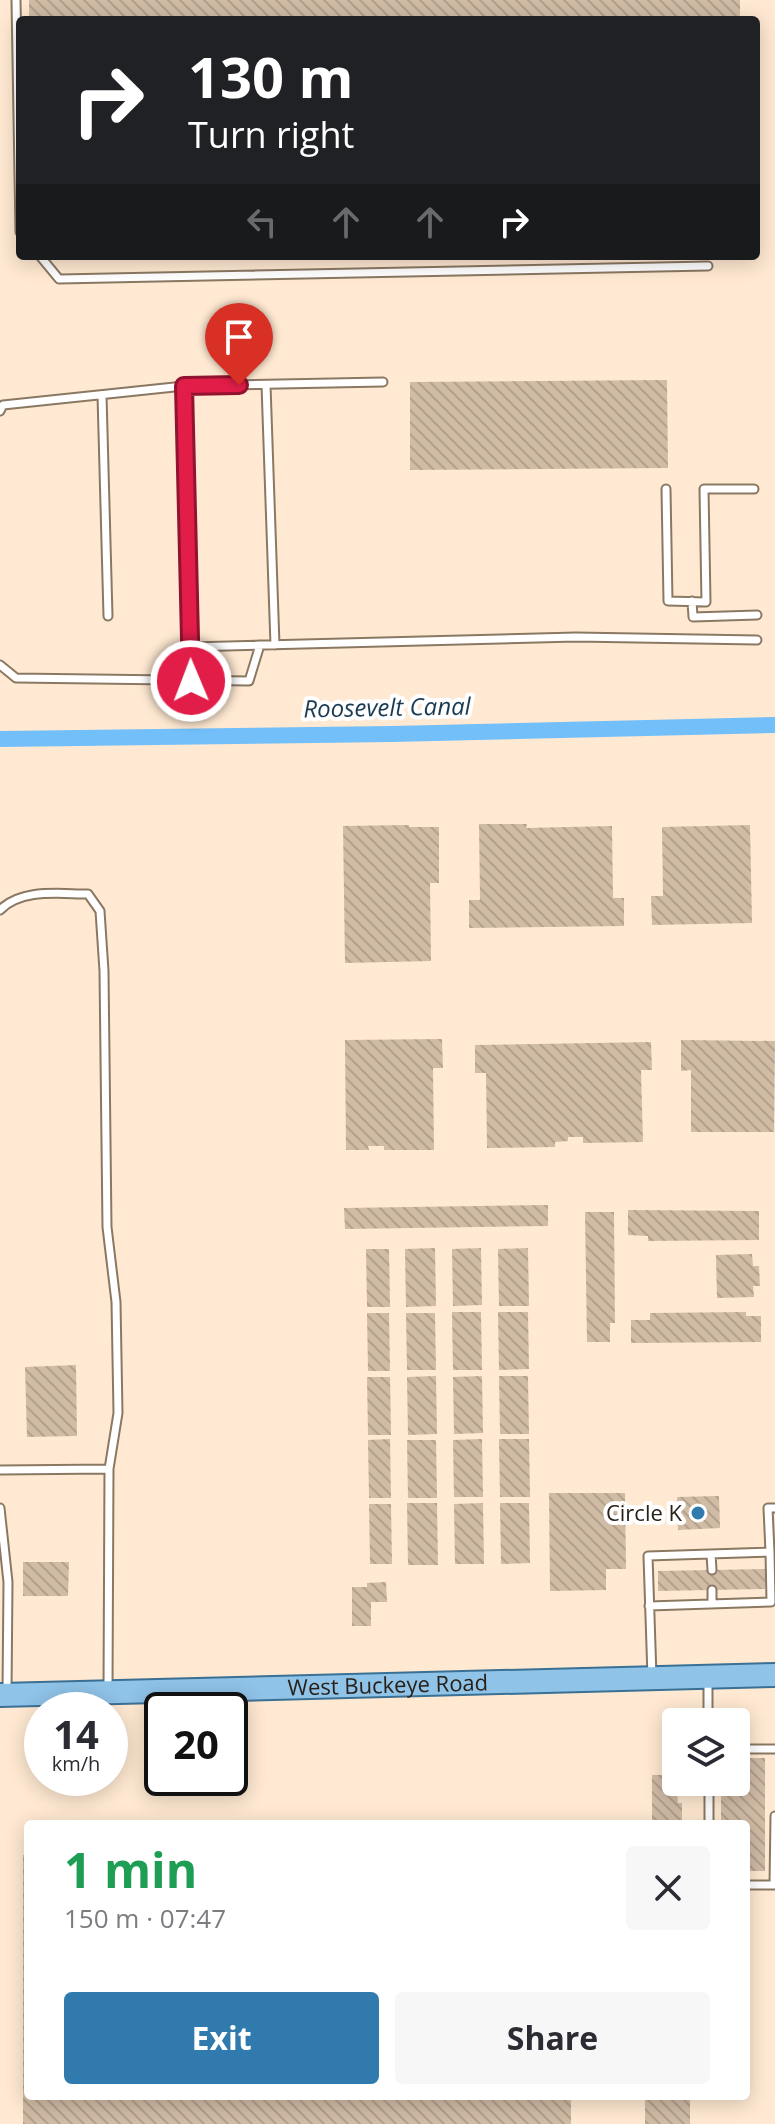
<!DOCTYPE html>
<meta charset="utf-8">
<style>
:root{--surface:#fff;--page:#f7f7f7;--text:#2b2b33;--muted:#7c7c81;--accent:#307aae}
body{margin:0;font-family:"Open Sans",sans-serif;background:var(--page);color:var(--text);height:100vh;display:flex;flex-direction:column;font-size:30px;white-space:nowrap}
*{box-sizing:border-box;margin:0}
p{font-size:26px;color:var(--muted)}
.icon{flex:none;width:44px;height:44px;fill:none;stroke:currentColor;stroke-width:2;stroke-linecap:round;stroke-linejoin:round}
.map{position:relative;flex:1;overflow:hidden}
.side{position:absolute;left:24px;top:1820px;width:726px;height:280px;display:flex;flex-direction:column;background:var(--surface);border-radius:8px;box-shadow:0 4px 20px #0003}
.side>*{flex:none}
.guide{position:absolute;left:16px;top:16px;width:744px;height:244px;border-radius:8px;box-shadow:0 4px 20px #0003;background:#202124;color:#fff;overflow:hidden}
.buttons{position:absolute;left:662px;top:1708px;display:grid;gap:16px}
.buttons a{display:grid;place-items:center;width:88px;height:88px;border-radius:8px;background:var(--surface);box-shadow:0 4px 20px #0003;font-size:40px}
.speed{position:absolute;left:24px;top:1692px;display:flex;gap:16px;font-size:40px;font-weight:700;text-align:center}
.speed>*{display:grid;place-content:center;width:104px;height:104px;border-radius:50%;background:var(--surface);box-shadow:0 4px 20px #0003;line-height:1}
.speed small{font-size:20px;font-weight:400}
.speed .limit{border:4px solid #111;border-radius:12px;background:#fff;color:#111}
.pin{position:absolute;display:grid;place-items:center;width:68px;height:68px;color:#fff;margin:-82px -34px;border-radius:50% 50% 50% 0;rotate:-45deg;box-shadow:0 0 8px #0007}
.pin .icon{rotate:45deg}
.me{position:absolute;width:88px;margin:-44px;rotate:359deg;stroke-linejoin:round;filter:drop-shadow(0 0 6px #0008)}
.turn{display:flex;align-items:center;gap:28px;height:168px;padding:0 40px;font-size:36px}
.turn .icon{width:104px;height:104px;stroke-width:2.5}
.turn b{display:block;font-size:56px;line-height:68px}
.lanes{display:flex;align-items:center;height:76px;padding:0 40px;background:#0003;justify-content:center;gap:40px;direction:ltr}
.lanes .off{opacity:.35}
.round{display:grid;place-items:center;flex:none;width:84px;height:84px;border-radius:8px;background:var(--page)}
.summary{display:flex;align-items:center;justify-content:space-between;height:136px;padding:0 40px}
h1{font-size:48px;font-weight:700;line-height:60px;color:#1e9e55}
.cta{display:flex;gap:16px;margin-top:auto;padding:16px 40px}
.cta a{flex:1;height:92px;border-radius:8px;background:var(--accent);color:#fff;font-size:32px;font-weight:700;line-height:92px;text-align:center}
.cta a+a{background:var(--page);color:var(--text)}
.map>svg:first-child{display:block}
</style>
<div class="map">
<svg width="775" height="2124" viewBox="0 0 775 2124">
<defs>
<pattern id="building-back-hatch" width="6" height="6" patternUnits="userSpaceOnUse" patternTransform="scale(2)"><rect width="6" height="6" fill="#d0bba5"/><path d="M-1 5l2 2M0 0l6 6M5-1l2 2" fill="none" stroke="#b3a08d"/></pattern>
</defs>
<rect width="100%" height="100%" fill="#ffe9d2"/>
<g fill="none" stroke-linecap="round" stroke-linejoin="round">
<path stroke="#73bff9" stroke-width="16" d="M0,739L392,734L775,725"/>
</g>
<path fill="url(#building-back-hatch)" d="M29,0H740V20H29Z
M667,380L668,468L410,470V382Z
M479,824H527L526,828L612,826L613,898H624V926L469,928V900H480Z
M409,825V827H439V883H430L431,961L345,963L343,826Z
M750,825L752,923L652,925L651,896H663L662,827Z
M442,1039L443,1068H433L434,1150H384V1146H368L369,1150H346L345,1040Z
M681,1040L775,1041L774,1132H691V1070L681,1071Z
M651,1042L652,1070H641L643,1142L583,1143V1137H568V1141L555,1142V1147L487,1148L486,1073H475V1045Z
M548,1205V1226L345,1229L344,1208Z
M628,1210L759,1211V1240L648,1241V1236L628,1235Z
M585,1212H614L615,1323H610V1342H587Z
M435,1248L436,1306L406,1307L405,1249Z
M481,1248L482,1305L453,1306L452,1249Z
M528,1248L529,1306H499L498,1249Z
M366,1249H389L390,1307H367Z
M752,1254L753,1266H759L760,1286H753L754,1297L717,1298L716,1255Z
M452,1312H481L482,1370H453Z
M498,1312H528L529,1369L499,1370Z
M746,1312V1316H761V1342L631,1343V1320H650V1313Z
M367,1313H389L390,1371H368Z
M406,1313H435L436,1370H407Z
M76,1365L77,1436L27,1437L25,1367Z
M436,1376L437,1434L408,1435L407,1377Z
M482,1376L483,1433L454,1434L453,1377Z
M499,1376H528L529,1434H500Z
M367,1377H390L391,1435H368Z
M390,1439L391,1498H369L368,1440Z
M482,1439L483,1497H454L453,1440Z
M499,1439H529L530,1497H500Z
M407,1440H436L437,1498H408Z
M549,1493H625L626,1569H606V1590L550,1591Z
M719,1496L720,1528L678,1530L677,1497Z
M407,1503H437L438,1565H408Z
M483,1503L484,1564H455L454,1504Z
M500,1503H529L530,1563L501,1564Z
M369,1504H391L392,1564H370Z
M23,1562H69L68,1596H23Z
M765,1569V1589L658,1591V1571Z
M386,1582L387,1602H371V1626H352V1587H367V1583Z
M736,1758H765V1871H746V1824H721V1782H736Z
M652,1775H676L678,1803H682V1824H652Z
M23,1855H28V2096H571V2124H23Z
M645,2096H690V2124H645Z"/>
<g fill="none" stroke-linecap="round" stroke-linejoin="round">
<defs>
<path id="service" d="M16,0L20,232
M40,256L59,279L708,266
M383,382L184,386L190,647L576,637L757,640
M266,385L275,645
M102,395L108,616
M0,411L3,405L184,386
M666,489L668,601L706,602L704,489H754
M692,601L693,617L757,615
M190,647L191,681
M0,665L16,678L249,681L260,645
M0,910C22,888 59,894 88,894L100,911L104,971L107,1227L116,1302L118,1413L109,1469L0,1470
M0,1508L8,1582L7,1693
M711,1554L712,1570
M712,1590V1603
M649,1606L771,1602L770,1552
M652,1677L648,1556L770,1552L768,1508H775
M708,1680V1722
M108,1691L109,1469
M736,1749H775
M709,1782V1824
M746,1885H775
M774,1885L775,1816"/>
<g id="primary">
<path id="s1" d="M0,1695L775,1675"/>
</g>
</defs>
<use href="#service" stroke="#8b7863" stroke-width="11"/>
<use href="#primary" stroke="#3b7095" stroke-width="26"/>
<use href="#service" stroke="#fff" stroke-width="7"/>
<use href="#primary" stroke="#8fc3e8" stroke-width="22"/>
</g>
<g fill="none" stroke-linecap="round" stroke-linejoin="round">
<defs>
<path id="route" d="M191,681L184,386L239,385"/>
</defs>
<use href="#route" stroke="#92132f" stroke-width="20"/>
<use href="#route" stroke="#e11d48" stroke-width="14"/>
</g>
<circle fill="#307aae" stroke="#fff" stroke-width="3" cx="698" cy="1513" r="8"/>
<g text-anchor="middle" stroke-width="8" stroke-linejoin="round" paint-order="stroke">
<g font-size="22" fill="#292119" stroke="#fff" text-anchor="end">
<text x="682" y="1521">Circle K</text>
</g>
<g font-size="22" fill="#292119" stroke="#fff">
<text dy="8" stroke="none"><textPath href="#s1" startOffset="388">West Buckeye Road</textPath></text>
</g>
<g font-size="24" font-style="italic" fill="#1b3b53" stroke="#fff">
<text transform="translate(387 708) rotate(-1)" y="8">Roosevelt Canal</text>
</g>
</g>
</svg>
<div class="buttons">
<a><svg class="icon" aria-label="layers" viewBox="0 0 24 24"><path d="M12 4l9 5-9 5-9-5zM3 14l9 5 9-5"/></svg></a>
</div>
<div class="speed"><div>14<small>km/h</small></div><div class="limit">20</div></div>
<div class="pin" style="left:239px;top:385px;background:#d93025"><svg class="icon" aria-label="arrive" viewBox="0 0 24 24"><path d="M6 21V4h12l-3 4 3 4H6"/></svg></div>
<svg class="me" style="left:191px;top:681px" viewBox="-20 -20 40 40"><circle r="17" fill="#e11d48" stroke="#fff" stroke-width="3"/><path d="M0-11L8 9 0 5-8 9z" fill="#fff"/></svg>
<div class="guide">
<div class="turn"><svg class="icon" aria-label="right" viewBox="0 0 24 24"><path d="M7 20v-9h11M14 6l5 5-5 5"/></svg><div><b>130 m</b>Turn right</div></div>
<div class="lanes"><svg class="icon off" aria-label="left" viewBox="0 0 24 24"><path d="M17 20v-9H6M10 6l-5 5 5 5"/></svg><svg class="icon off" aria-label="ahead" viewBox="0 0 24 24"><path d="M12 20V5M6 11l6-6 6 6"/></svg><svg class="icon off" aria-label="ahead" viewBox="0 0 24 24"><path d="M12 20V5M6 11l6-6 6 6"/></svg><svg class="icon" aria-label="right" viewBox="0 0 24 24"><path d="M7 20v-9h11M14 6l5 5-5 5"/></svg></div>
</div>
<section class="side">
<div class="summary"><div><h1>1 min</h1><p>150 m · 07:47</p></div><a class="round"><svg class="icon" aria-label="close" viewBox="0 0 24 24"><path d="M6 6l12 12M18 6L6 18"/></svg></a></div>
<div class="cta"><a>Exit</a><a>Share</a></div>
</section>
</div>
